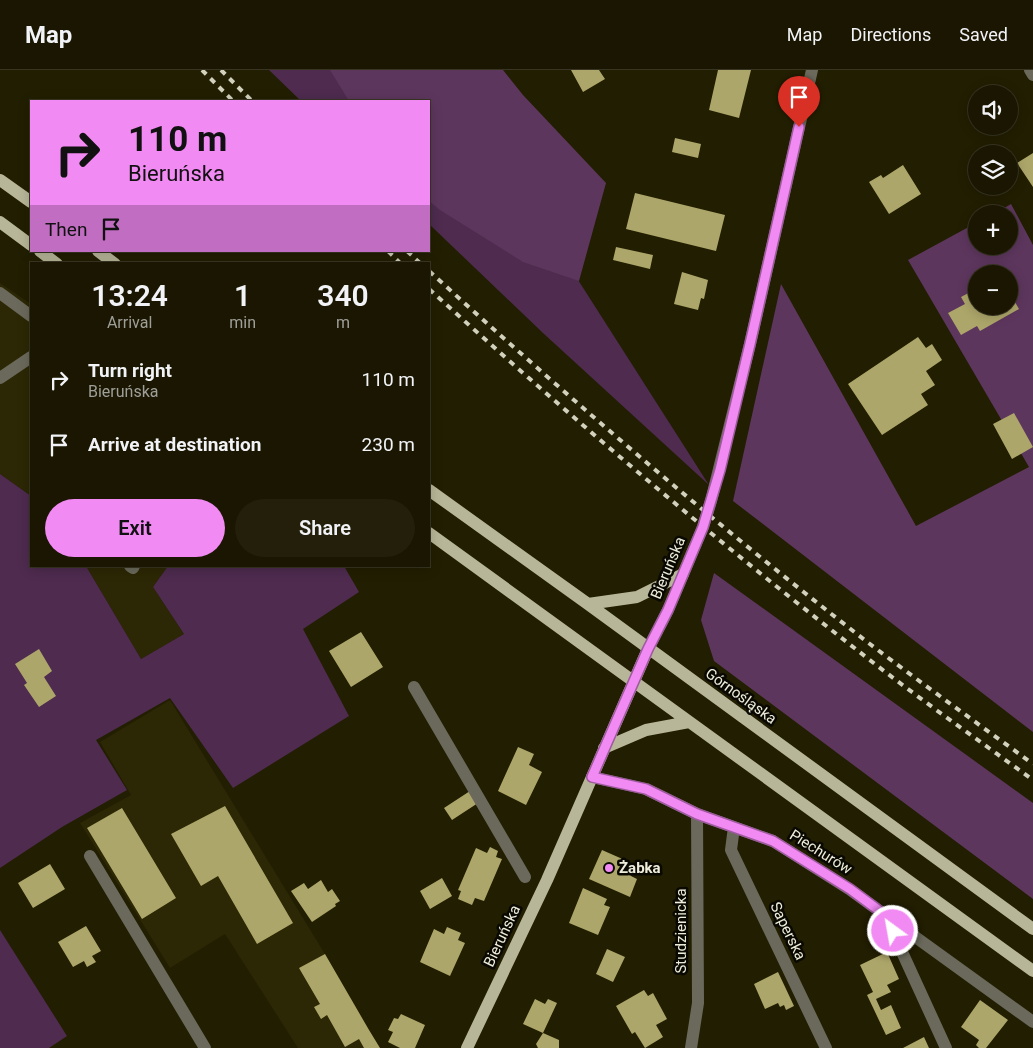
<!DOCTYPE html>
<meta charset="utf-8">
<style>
:root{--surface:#1a1601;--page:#231f0b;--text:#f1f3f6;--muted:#9f9f99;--line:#383523;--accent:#f28af3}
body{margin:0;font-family:Roboto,sans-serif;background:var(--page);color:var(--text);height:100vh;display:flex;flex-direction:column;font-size:19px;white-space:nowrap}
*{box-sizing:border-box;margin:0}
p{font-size:16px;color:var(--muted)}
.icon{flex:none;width:28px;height:28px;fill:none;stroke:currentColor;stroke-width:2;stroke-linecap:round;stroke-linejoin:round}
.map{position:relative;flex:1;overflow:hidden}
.panel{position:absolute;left:30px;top:192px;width:400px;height:305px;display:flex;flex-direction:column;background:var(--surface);border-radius:0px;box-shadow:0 2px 12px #0003,0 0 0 1px var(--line)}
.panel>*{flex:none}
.hud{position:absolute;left:30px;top:30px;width:400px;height:152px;border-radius:0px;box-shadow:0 2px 12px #0003,0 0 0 1px var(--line);background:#f28af3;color:#111;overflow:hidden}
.controls{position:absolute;left:968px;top:15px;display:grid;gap:10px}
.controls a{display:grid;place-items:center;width:50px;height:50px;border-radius:50%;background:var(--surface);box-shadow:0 2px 12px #0003,0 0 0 1px var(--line);font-size:25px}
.pin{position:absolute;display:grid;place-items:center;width:42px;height:42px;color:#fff;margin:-51px -21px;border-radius:50% 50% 50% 0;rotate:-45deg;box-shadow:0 0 5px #0007}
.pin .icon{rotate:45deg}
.me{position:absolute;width:55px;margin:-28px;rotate:328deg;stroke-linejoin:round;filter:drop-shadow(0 0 4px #0008)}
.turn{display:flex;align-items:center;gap:18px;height:105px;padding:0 15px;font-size:22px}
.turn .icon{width:65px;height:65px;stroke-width:2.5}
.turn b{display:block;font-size:35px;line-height:42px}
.then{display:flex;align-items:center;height:48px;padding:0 15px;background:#0003;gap:10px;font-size:19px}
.eta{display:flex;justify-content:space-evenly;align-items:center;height:85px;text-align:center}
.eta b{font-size:30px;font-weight:600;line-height:35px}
.button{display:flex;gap:10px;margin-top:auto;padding:10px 15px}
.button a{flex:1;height:58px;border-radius:30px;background:var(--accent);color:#111;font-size:20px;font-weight:600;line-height:58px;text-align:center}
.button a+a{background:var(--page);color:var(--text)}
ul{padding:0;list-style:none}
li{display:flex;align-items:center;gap:15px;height:65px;padding:0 15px}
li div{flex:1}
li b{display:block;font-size:19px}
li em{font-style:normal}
header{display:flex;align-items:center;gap:30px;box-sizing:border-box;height:70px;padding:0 25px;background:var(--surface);border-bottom:1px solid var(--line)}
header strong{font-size:24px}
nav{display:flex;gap:28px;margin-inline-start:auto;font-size:18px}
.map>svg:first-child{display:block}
</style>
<header>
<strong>Map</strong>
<nav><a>Map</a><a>Directions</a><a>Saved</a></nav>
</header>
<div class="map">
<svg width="1033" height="978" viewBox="0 0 1033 978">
<rect width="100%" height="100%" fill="#221e01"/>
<path fill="#2c2704" d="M0,213L31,234V426L0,404Z
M86,496H168L153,517L184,564L141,589Z
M170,630L325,884L380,978H298L225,864L170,898L80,753L131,725L100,672Z"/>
<path fill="#4e2b4f" d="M269,0H444L709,415L543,263L429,154V31H301Z
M0,404L31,426V496H86L141,589L184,564L153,517L168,496H344L359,522L303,559L349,646L233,718L170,628L96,670L127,720L62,757L0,798Z
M0,860L67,966L49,978H0Z"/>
<path fill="#5d365d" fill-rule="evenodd" d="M330,0H503L523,25L606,113L579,211L523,192L440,140L429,131V31H349Z
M1011,134L1033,175V662L733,431L781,214L916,456L1029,397L908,190L976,153V176H1009V144H994ZM976,204H1009V236H976Z
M714,503L1033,733V829L714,591L701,550Z"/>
<path fill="#ada66a" d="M571,0H599L605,9L583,22Z
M718,0H751L739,48L709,40Z
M675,68L701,74L698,88L672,82Z
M1033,83V117L1017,93Z
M903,95L921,124L889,144L869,112L881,105L883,108Z
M635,123L725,145L716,181L626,159Z
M616,177L653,185L650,199L613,190Z
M682,202L708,210L704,229L701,228L698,240L674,234Z
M974,220L976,224V236H1009V222L1019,239L980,261L977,256L961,265L948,243L965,234L961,227Z
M918,267L926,278L932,274L942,290L926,301L935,315L921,324L928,335L882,365L848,314Z
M1014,343L1033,377L1012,389L993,354Z
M361,562L383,597L351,617L329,581Z
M39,579L52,601L44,607L56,626L39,637L24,615L27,613L15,594Z
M518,677L534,684L529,695L542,702L526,735L498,721Z
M470,721L478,733L452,750L444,738Z
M225,736L293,853L257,874L218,806L201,816L171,764Z
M122,738L176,828L142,849L87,758Z
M490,777L498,781L496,787L502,789L484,831L475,828L472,835L458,829L461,821L458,820L476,778L487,783Z
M602,780L627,791L625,795L631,806L637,809L630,827L589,809Z
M50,794L65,819L33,838L18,813Z
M442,808L452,826L430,839L420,821Z
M321,810L328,822L332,819L340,831L335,834L336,836L312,852L291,821L304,813L308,819Z
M583,818L607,829L604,835L610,837L598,865L569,853Z
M86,856L101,881L92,886L96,892L87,897L84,891L73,897L58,872Z
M447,857L461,863L458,870L465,873L450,906L420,892L434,859L444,864Z
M607,879L625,887L613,912L596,904Z
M887,882L899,909L887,915L891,922L876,929L881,940L891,935L901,958L886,965L867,925L873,922L860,895Z
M325,884L369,960L380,978H364L359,969L345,977L327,945L321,949L314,937L320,934L299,898Z
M778,902L794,936L786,940L784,935L780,937L778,933L765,939L754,914Z
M644,920L648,926L653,923L667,949L656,955L663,967L645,978L635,962L632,964L616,936Z
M535,929L545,934L548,929L557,933L543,963L559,970V978H538L536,974L543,963L523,954Z
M980,930L1008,950L986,978H979L976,975L979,970L961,957Z
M401,944L425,955L415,978H400L388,972L393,962L388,960L394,948L398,949Z
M924,967L929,978H903Z"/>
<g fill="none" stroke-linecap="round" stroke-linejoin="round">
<path stroke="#6a695b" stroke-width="12" d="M1030,0L1033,5
M0,223L31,246
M0,308L31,287
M130,496L133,498L134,496
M648,579L668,540L703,457L711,431L750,274L812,0
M414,617L525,807
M592,707L646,719L697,744L773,771L849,819L1033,952
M734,757L731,780L826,978
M90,786L205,978
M886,847L946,978
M691,978L698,933L697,744"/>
<path stroke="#b8b698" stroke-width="12" d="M0,110L31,132
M0,152L31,175
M40,181L57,194
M98,181L115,194
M429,420L588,534L1033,859
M429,463L1033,901
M588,534L637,527L683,504
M604,678L646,660L689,652
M467,978L547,810L648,579"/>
<path stroke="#d2d1bd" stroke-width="4" stroke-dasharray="6 6" stroke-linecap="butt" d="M202,0L233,31
M221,0L252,31
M388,181L401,194
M407,181L421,194
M429,201C570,329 715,454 866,571C921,613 977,653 1033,694
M429,219C567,344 709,465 857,580C914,625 974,667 1033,710"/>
</g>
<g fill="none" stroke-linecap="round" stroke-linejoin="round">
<defs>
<path id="route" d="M799,57L750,274L720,400L703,457L668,540L648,579L592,707L646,719L697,744L773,771L850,819L885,845L893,861"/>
</defs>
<use href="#route" stroke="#9d5a9e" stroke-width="12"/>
<use href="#route" stroke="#f28af3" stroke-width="9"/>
</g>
<circle fill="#f28af3" stroke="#090801" stroke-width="2" cx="609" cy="798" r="5"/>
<g text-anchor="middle" stroke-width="5" stroke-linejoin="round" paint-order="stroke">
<g font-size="15" fill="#eeeddb" stroke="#090801">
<text transform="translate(668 498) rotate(-67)" y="5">Bieruńska</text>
<text transform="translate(741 626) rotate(36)" y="5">Górnośląska</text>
<text transform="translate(821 782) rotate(32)" y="5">Piechurów</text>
<text transform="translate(681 861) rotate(-90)" y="5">Studzienicka</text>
<text transform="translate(788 861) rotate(64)" y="5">Saperska</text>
<text transform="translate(502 866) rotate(-65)" y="5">Bieruńska</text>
</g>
<g font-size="15" font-weight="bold" fill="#eeeddb" stroke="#090801" text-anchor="start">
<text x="619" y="803">Żabka</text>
</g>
</g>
</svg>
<div class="controls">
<a><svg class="icon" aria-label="sound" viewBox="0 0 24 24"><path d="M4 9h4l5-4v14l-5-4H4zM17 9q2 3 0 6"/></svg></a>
<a><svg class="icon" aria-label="layers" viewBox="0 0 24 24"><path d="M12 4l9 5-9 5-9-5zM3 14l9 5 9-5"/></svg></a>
<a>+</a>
<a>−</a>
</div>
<div class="pin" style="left:799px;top:57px;background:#d93025"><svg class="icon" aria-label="arrive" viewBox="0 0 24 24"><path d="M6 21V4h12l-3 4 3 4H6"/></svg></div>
<svg class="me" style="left:893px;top:861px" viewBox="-20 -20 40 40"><circle r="17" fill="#f28af3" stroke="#fff" stroke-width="3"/><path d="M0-11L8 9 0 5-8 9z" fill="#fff"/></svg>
<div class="hud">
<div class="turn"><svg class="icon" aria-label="right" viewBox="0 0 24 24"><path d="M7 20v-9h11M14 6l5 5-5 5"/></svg><div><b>110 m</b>Bieruńska</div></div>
<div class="then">Then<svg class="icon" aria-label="arrive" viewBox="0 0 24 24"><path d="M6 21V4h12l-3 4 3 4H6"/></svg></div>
</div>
<section class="panel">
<div class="eta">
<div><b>13:24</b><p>Arrival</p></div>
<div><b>1</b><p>min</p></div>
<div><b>340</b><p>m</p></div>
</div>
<ul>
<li><svg class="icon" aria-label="right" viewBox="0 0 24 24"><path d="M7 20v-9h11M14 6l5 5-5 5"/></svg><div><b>Turn right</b><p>Bieruńska</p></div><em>110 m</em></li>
<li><svg class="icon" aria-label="arrive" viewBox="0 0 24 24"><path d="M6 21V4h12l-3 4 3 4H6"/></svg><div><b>Arrive at destination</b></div><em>230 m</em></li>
</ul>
<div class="button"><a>Exit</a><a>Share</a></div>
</section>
</div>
